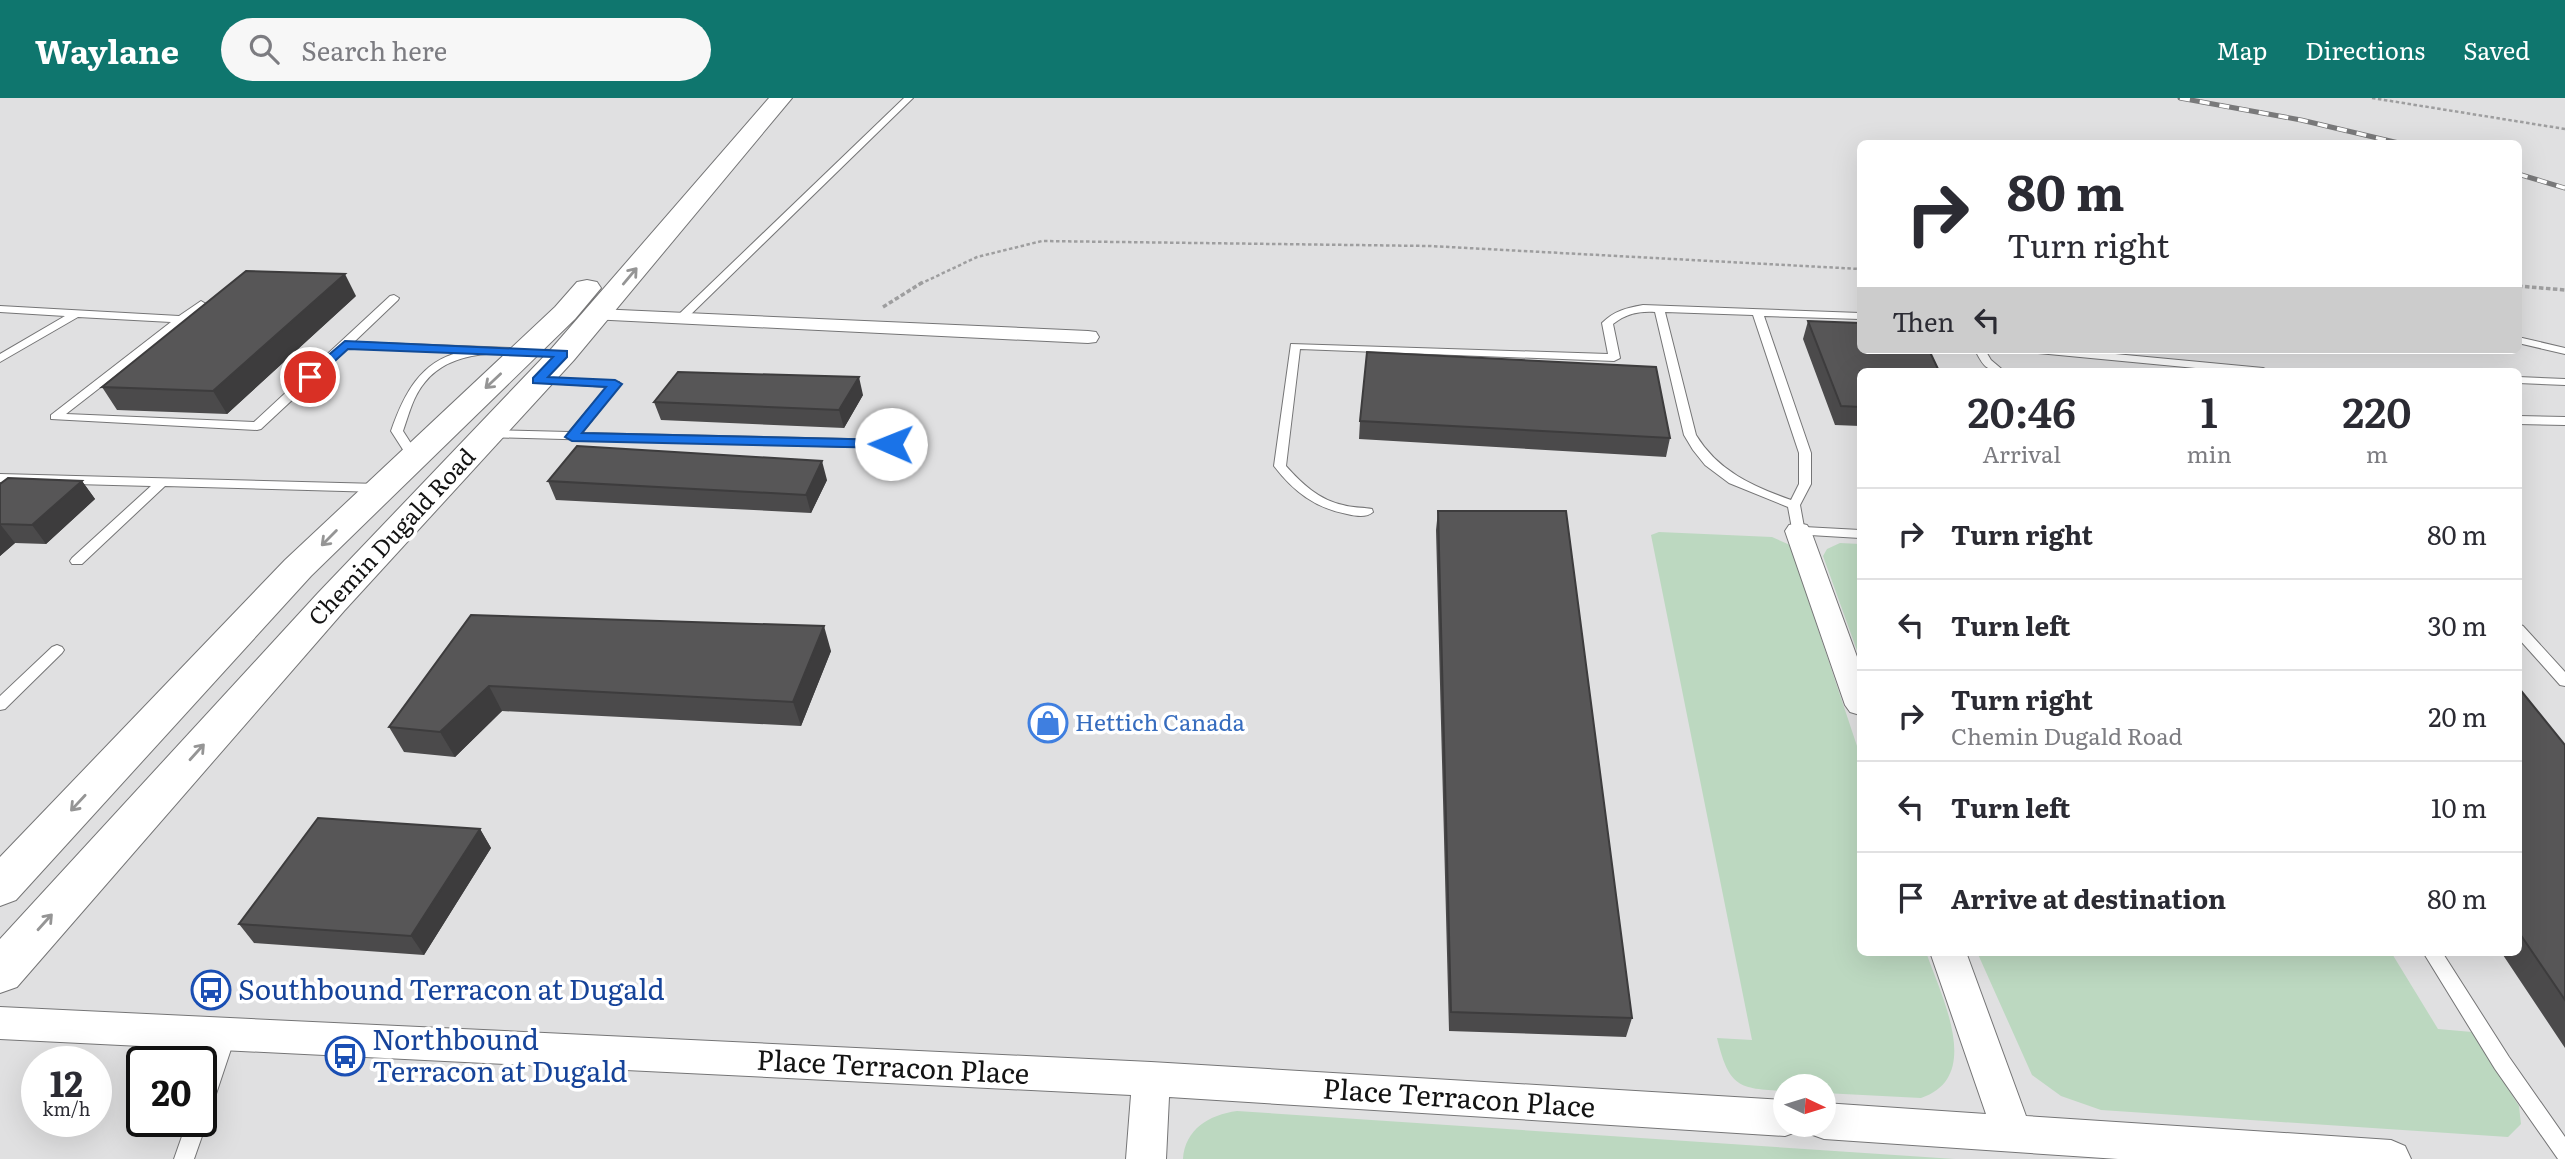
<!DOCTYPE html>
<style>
:root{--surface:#fff;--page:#f7f7f7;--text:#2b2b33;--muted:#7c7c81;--line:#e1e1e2;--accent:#0f766e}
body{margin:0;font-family:Literata,serif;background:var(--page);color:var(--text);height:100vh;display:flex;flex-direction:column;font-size:26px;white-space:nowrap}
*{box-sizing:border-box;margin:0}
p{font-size:23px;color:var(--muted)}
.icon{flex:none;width:38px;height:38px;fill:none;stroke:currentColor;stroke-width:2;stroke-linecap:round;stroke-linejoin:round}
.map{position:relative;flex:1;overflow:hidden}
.sheet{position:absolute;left:1857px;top:270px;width:665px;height:588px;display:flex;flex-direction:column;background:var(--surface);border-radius:10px;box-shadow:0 7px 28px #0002}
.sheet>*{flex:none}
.hud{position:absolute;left:1857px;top:42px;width:665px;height:214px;border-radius:10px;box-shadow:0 7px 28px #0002;background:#fff;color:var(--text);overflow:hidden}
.needle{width:46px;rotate:94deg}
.buttons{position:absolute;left:1773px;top:976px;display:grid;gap:14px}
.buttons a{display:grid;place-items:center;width:63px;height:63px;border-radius:50%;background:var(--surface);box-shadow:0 7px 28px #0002;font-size:35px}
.speed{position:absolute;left:21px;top:948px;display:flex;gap:14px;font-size:35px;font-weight:700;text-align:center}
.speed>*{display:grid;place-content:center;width:91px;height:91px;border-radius:50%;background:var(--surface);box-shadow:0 7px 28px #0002;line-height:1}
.speed small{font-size:18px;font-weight:400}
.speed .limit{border:4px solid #111;border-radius:10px;background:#fff;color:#111}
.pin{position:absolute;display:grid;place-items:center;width:60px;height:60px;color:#fff;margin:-30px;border:4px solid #fff;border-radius:50%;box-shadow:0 2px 7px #0007}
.me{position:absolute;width:77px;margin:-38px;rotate:271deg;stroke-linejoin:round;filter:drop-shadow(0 0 5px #0008)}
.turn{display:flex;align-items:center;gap:24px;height:147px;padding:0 35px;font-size:32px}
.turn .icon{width:91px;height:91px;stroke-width:2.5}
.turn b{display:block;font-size:49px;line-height:60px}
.then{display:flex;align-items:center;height:66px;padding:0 35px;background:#0003;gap:14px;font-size:26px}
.eta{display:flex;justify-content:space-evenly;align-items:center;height:119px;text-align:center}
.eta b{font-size:42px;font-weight:600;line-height:49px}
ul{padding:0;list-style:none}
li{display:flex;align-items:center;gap:21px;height:91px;padding:0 35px;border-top:2px solid var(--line)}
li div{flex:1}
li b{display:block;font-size:26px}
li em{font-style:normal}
header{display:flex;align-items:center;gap:42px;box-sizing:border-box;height:98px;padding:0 35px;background:var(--accent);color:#fff}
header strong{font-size:33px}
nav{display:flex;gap:38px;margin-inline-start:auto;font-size:24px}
.search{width:490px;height:63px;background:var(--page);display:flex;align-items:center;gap:18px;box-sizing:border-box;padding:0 24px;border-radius:38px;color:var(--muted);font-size:26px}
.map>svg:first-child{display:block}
</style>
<header>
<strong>Waylane</strong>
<div class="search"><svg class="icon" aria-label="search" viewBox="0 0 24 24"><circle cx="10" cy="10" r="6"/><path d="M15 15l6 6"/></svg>Search here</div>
<nav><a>Map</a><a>Directions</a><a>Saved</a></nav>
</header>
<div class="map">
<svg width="2565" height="1061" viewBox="0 0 2565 1061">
<rect width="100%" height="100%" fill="#e0e0e1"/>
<path fill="#bcd8c0" d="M1659,434L1772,439L1790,447L1860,657V854H1926C1941,898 1984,979 1921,1000L1824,995V989H1785V993C1737,991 1729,988 1717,940L1752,942L1651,437Z
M1840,445L1860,446V561L1823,458L1827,451Z
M1977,854H2391L2438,931L2472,934L2519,1008L2521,1026L2508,1039L2101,1012L2061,998L2032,977Z
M1237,1013L1955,1061H1183C1185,1031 1209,1017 1237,1013Z"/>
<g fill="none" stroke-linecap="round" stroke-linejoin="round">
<defs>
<path id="service" d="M904,0H913L684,223H676V219Z
M394,197L399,200L398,202L354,244L535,251L563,253L569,256L563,259C519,256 457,245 425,284C413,298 409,316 403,333L419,358L413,362L409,361L391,333C404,296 420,264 460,254L348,250L261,331L257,332L51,321V317L171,224L78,219L0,264V256L65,218L0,214V208L179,218L201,203L206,206L205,208L66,316L254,324L390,198Z
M1643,207L1860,215V221L1764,218L1811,355V386L1800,407L1804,429L1860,432V440L1793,436L1788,409L1729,385L1705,367L1693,352L1684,337L1655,214C1638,213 1626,216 1613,226L1620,260L1614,263L1300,251L1286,368C1301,385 1319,402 1343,407C1352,410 1362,409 1372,411L1373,414C1366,420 1356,418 1347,416C1315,410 1293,393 1274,368L1291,246L1608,256L1602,225C1614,213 1626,210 1643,207ZM1665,214L1753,217L1799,355V386L1791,402C1752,388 1718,373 1696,337Z
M2518,239L2565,250V256L2518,245Z
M1975,252H1985L1991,262L2004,273C1985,273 1983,267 1975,252Z
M2033,252H2073L2263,270L2269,273H2227L2038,255Z
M538,279L619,284V288L582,335L891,342L897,346L891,350L485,339V333L489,332L569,334L607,289L534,284V280Z
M2518,279L2565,281V287L2518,285Z
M2518,318L2565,319V327L2518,326Z
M0,376L379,386L385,390L379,394L165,388L82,466H72L70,463L72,460L151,388L0,384Z
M2518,526L2523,528L2565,574V588L2560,587L2518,540Z
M57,547L62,549L64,552L62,555L5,611L0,612V598L52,549Z
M2423,854H2442L2509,959L2565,1039V1061H2558L2495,971Z
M227,928L234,930L236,936L211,1011L208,1017L204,1019L207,1024L194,1061H174L187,1024H201V983L218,936L220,930Z"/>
<path id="minor" d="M597,211L1088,233L1096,234L1099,239L1096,244L1088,245L590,221L586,217L590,213Z
M1798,425L1807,427L1811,433L1860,567V617L1850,614L1845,607L1785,433L1789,427Z
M1930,854H1966L2026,1018L2391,1042L2405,1048L2411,1061H2118L1824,1041L1810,1036L1807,1027H1824V1005L1986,1016Z
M0,909L1151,964L1785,1002V1027H1801L1799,1033L1785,1038L1169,999L1166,1061H1126L1131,997L0,941Z"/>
<path id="secondary" d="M769,0H792L574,262L344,513L17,889L0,895V841L318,495L552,250Z
M587,182L597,184L601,190L575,221L311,478L16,802L0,808V759L285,462L555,209L577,184Z"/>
</defs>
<use href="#service" stroke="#757576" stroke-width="2"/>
<use href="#minor" stroke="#757576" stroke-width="2"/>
<use href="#secondary" stroke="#757576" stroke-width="2"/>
<path stroke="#9e9e9f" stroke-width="2.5" stroke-dasharray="3.5 2.5" stroke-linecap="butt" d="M2372,0L2565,31
M920,186L977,159L1042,143L1430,148L1860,171"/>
<path stroke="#9e9e9f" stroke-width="3.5" stroke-dasharray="4.5 2.5" stroke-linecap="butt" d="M2518,188L2565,192
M883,209L923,184"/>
<use href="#service" fill="#fff" fill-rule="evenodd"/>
<use href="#minor" fill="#fff" fill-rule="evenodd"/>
<use href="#secondary" fill="#fff" fill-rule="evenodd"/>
<defs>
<path id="rail" d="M2180,0L2301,22L2403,46
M2518,76L2565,90"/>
</defs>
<use href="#rail" stroke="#79797a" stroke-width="5"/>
<use href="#rail" stroke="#fff" stroke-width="3.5" stroke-dasharray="10" stroke-linecap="butt"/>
</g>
<path fill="#4b4a4b" d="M356,198L227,316L117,312L102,289Z
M1808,223L1860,273V328L1835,327L1803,241Z
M863,297L844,330L661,322L654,304Z
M1360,323L1670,340L1666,359L1359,341Z
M827,382L811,415L556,402L548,383Z
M82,383L95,401L46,446L15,445L0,458V386Z
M1438,413L1632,920L1626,939L1449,933L1436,432Z
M471,517L831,553L801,628L502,613L455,659L404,654L389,629Z
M2518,589L2565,647V950L2501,854H2518Z
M480,731L491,750L424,857L254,845L239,826Z"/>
<path fill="#3d3c3d" d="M345,176L356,198L227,316L213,293Z
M859,279L863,297L844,330L839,312Z
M822,363L827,382L811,415L806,397Z
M82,383L95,401L46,446L32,427Z
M0,426L15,445L0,458Z
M824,528L831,553L801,628L793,604Z
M489,588L502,613L455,659L440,634Z
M480,731L491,750L424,857L411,838Z"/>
<path fill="#575657" stroke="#3d3c3d" stroke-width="2" d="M246,173L345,176L213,293L102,289Z
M1808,223L1860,225V252H1929L1939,273H1860V309L1841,308Z
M1367,254L1656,269L1670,340L1360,323Z
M678,274L859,279L839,312L654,304Z
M577,348L822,363L806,397L548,383Z
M8,380L82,383L32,427L0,426V386Z
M1438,413H1566L1632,920L1451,914Z
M471,517L824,528L793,604L489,588L440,634L389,629Z
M2518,589L2565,647V902L2518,833Z
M318,720L480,731L411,838L239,826Z"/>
<defs><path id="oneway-shaft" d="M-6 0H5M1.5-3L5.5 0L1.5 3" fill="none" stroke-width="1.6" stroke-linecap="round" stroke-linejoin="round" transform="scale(1.75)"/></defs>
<g stroke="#959595">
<use href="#oneway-shaft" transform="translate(630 178) rotate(-50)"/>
<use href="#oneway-shaft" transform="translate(493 283) rotate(137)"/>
<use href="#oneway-shaft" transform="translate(329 440) rotate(135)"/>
<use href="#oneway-shaft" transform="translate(197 654) rotate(-48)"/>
<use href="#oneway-shaft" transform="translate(78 705) rotate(133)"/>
<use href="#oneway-shaft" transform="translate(45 824) rotate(-48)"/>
</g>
<path fill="#1a73e8" stroke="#114b97" stroke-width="2" d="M345,243L567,253V259L548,279L615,282L622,286L582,335L891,342L898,346L891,350L572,343L565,339L606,289L533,285V280L553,259L348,251L314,282H305V277Z"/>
<defs>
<symbol id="shop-ring" viewBox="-11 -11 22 22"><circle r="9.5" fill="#fff" stroke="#3f7fe0" stroke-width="1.5"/><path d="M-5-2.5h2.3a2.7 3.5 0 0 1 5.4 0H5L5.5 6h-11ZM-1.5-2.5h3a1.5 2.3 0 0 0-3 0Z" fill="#3f7fe0"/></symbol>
<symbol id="bus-ring" viewBox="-11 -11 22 22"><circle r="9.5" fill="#fff" stroke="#1a4fb4" stroke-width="1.5"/><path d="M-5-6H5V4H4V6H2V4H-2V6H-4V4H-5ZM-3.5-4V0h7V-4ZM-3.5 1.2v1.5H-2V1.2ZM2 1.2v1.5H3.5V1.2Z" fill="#1a4fb4"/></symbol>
</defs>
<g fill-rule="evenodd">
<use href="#shop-ring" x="1026" y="603" width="44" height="44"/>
<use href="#bus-ring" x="189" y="870" width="44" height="44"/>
<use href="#bus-ring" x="323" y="936" width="44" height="44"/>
</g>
<g text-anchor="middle" stroke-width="7" stroke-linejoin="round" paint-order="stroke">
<g font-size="23" fill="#131313" stroke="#fff">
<text transform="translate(392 439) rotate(-47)" y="8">Chemin Dugald Road</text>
</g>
<g font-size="23" fill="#366cbe" stroke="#fff" text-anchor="start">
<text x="1075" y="633">Hettich Canada</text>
</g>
<g font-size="28" fill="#164399" stroke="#fff" text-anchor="start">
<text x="238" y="902">Southbound Terracon at Dugald</text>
<text x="372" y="952">Northbound<tspan x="372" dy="32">Terracon at Dugald</tspan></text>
</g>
<g font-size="28" fill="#131313" stroke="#fff">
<text transform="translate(893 969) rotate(3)" y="10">Place Terracon Place</text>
<text transform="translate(1459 1000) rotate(4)" y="10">Place Terracon Place</text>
</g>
</g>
</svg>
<div class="buttons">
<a><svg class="needle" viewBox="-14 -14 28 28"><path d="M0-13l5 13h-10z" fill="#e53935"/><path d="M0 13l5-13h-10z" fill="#7c7c81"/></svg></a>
</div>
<div class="speed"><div>12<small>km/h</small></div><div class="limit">20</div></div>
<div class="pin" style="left:310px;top:279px;background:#d93025"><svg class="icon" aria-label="arrive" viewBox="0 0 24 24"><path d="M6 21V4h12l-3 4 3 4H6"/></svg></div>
<svg class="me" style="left:891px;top:346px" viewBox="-20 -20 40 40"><circle r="19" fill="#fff"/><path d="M0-13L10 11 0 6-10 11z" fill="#1a73e8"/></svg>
<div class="hud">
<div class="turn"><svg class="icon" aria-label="right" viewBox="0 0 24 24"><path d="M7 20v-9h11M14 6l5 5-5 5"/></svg><div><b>80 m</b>Turn right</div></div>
<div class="then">Then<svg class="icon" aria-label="left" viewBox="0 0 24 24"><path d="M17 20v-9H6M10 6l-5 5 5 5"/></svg></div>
</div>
<section class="sheet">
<div class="eta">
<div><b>20:46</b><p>Arrival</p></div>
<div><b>1</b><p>min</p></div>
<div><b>220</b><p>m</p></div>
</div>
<ul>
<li><svg class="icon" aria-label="right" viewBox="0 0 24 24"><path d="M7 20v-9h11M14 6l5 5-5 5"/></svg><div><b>Turn right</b></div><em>80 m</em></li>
<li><svg class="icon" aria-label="left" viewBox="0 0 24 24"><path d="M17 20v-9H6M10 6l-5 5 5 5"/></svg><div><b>Turn left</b></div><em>30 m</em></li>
<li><svg class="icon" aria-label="right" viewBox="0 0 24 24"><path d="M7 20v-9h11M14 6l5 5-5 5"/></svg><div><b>Turn right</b><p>Chemin Dugald Road</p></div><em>20 m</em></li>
<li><svg class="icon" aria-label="left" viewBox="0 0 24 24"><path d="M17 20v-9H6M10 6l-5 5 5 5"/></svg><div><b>Turn left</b></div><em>10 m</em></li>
<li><svg class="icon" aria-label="arrive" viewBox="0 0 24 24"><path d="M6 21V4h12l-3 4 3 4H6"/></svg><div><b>Arrive at destination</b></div><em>80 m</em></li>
</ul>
</section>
</div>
